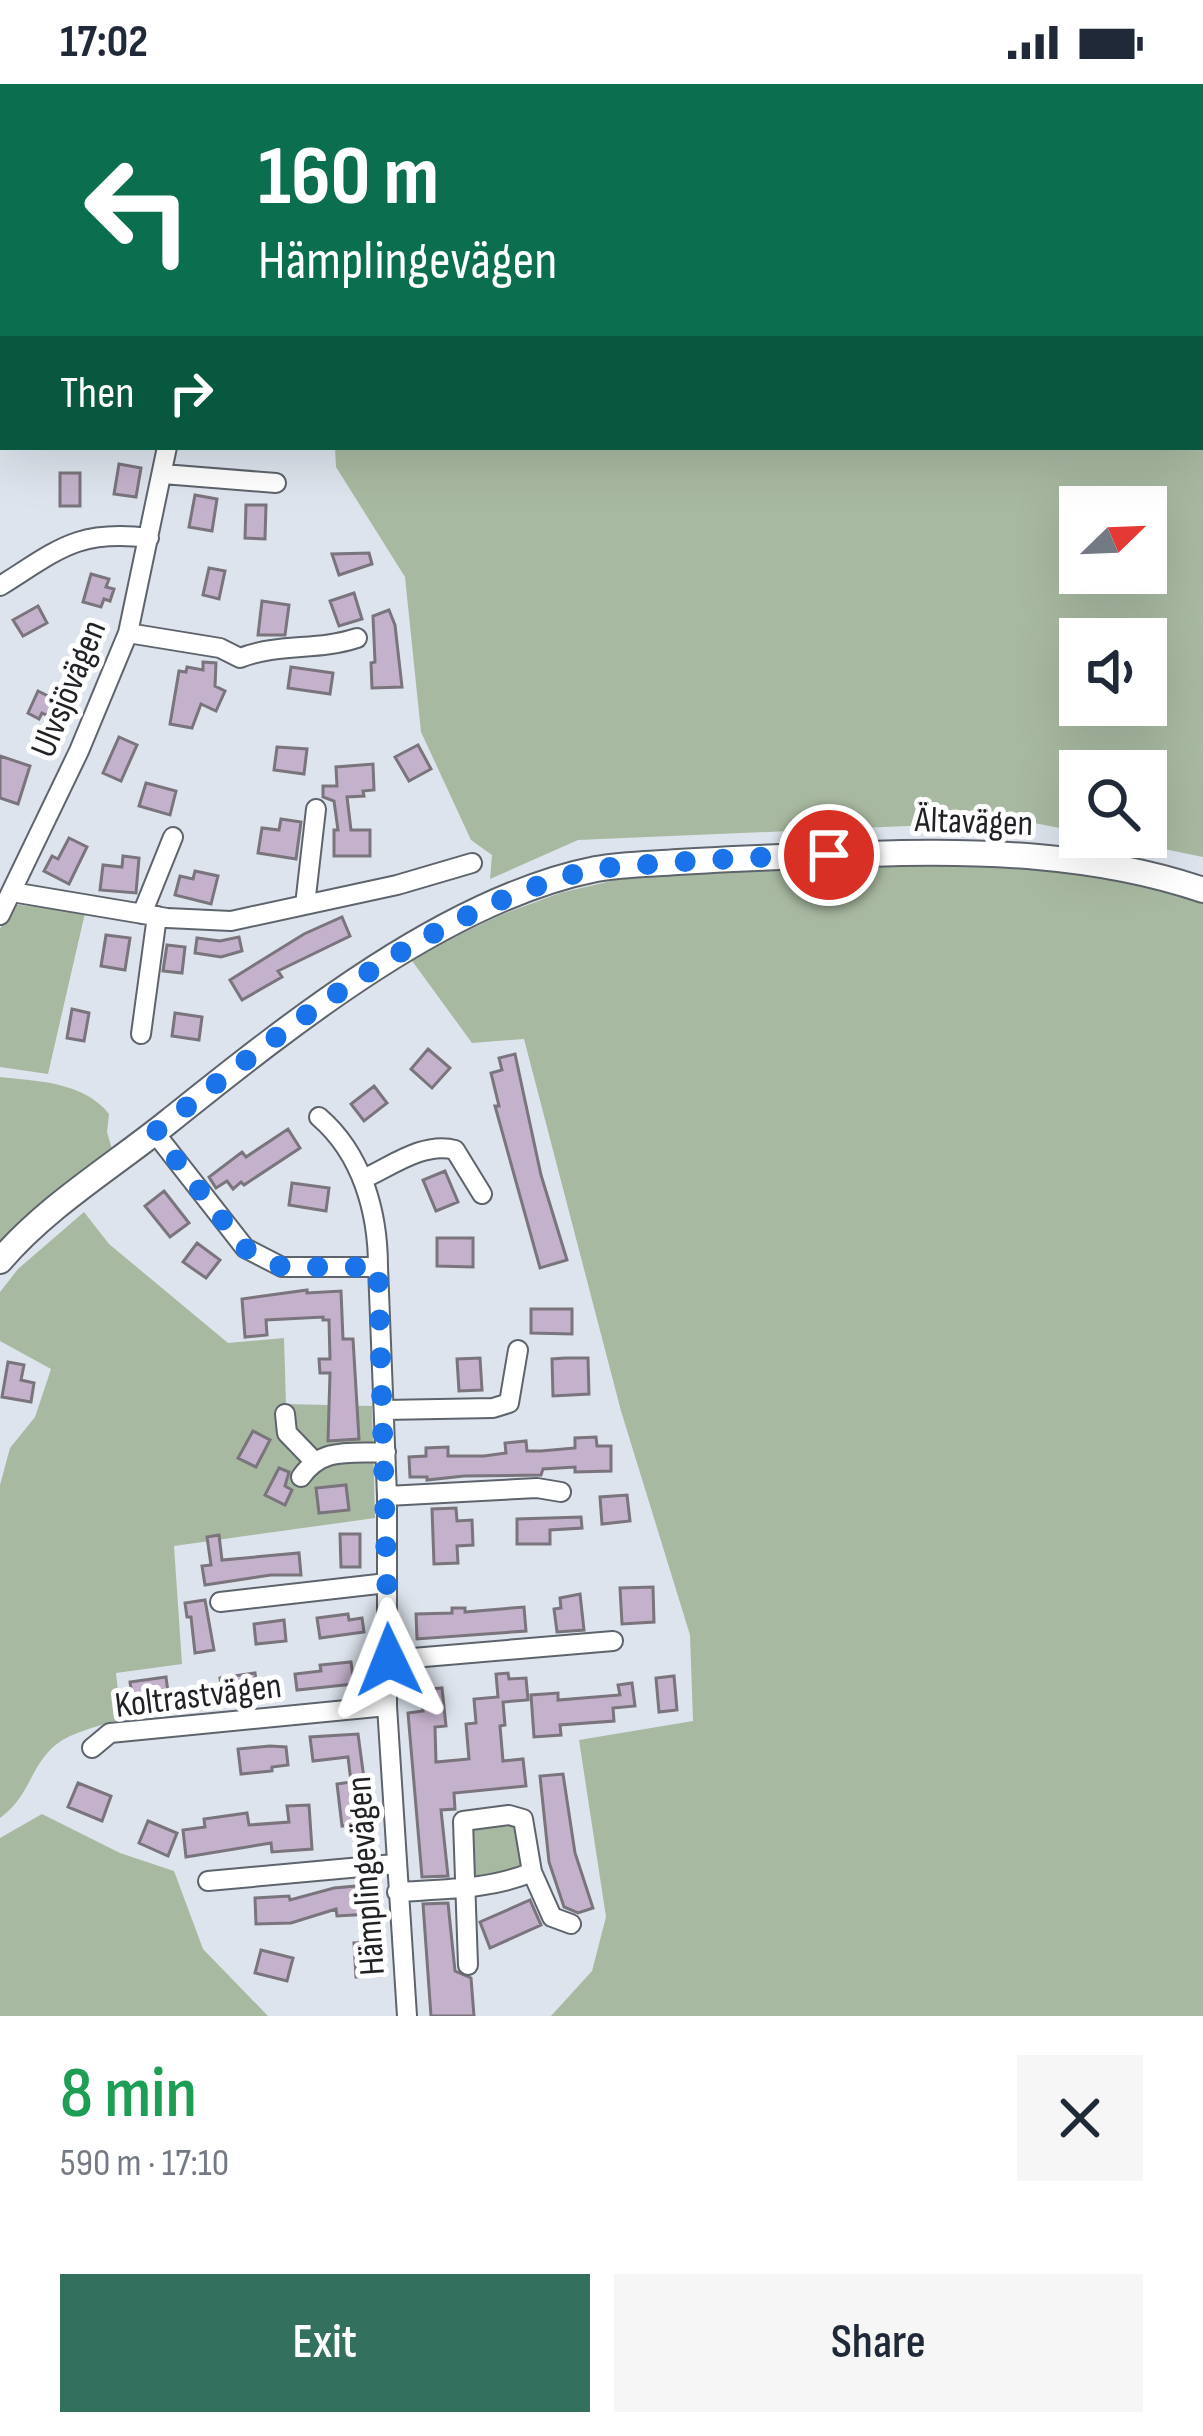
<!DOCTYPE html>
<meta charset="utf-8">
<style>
:root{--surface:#fff;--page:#f6f6f7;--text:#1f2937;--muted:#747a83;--accent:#33715e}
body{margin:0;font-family:"Sofia Sans Condensed",sans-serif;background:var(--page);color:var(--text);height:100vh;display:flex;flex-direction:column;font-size:45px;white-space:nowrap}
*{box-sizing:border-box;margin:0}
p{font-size:39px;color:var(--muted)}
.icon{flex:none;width:66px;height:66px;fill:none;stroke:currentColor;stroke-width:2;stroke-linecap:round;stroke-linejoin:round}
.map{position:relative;height:1932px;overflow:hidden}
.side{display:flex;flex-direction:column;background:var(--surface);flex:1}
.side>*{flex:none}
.banner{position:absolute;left:0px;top:0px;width:1203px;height:366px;box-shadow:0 12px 48px #0002;background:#0b6e4f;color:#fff;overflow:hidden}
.needle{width:78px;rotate:67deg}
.controls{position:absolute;left:1059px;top:402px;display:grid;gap:24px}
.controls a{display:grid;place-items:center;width:108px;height:108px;border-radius:0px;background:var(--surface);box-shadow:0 12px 48px #0002;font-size:60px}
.pin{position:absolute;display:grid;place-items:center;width:102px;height:102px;color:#fff;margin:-51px;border:6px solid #fff;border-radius:50%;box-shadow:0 3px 12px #0007}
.me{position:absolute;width:132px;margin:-66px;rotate:358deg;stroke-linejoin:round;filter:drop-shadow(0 0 9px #0008)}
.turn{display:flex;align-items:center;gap:42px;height:252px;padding:0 60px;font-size:54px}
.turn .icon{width:156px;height:156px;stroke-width:2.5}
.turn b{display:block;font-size:84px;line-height:102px}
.then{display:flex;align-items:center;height:114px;padding:0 60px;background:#0003;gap:24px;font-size:45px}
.round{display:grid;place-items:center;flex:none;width:126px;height:126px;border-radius:0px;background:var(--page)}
.summary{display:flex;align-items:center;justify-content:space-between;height:204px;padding:0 60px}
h1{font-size:72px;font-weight:600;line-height:90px;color:#1e9e55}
.action{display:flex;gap:24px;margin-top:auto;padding:24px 60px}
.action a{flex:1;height:138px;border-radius:0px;background:var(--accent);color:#fff;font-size:48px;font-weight:600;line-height:138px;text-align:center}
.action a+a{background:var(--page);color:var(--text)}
.status{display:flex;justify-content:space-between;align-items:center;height:84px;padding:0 60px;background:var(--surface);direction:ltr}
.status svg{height:33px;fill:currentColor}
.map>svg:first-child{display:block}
</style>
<div class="status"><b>17:02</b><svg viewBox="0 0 49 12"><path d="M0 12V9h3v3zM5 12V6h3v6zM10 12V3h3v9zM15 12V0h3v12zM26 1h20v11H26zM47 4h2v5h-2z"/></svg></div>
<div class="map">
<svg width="1203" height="1932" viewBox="0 0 1203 1932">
<rect width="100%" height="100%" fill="#dde4ed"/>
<path fill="#a8b9a1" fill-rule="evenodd" d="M0,0H1203V773L1106,753H1146V687H1080V748L1024,737L578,756L490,795L492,771L471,756L421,648L405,493L336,383L335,363H1200V3H3L0,140ZM1080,423H1146V489H1080ZM1146,555V621H1080V555Z
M854,778L1057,783L1203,813V1932H551L592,1887L606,1833L579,1656L693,1637L690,1551L621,1327L524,955L472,959L410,874L498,832L560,809L628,793Z
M13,820L85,829L48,990L0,983V845Z
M0,993C37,997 84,998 109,1030L107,1048L112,1065L0,1161Z
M84,1128L109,1160L228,1259L284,1254L286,1320L372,1322L375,1434L174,1462L182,1580L116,1589L121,1635C98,1643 68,1648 51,1665C29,1687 29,1713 0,1734V1401L10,1364L35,1333L51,1285L0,1257V1208L18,1185Z
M42,1730L120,1769L174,1787L203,1865L268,1932H0V1754Z
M518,1739L524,1783L472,1797V1740Z"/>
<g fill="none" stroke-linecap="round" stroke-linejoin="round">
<path stroke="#a9bcd6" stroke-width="4.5" d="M163,0V3"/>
</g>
<path fill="#c4b1cb" stroke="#7a747c" stroke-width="3" d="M119,380L141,384L136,413L114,410Z
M60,389H80V422H60Z
M195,411L217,415L212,447L189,443Z
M246,421H266L265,455L245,454Z
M369,469L372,480L339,491L332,470Z
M209,484L225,487L219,515L203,511Z
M91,490L109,495L106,503L114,505L110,517L104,515L101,523L83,518Z
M354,509L362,535L339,542L330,517Z
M262,517L289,521L285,551H258Z
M38,522L47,539L23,552L13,536Z
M389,526L395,541L402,603L372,604L371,579L375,578L373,532Z
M203,578L216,579L215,602L225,607L216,627L201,620L192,644L170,640L179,587L186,588L187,583L203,586Z
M291,583L333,589L330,610L288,604Z
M38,607L58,617L50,633L42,629L39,635L28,629Z
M119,653L137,661L121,697L103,689Z
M418,661L431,685L409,697L395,673Z
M277,663L307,665L304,690L274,686Z
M0,672L30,682L18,720L0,714Z
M373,680L374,706L363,707L364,712L347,713L351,746H370V772H334V746H338L334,717L323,713V702H337L336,683Z
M146,699L176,707L170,731L139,722Z
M281,735L301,738L296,775L258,769L262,744L279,746Z
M69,754L87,763L69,800L44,787L52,772L58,775Z
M123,772L139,774L136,809L100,806L103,781L122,783Z
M195,787L218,792L211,820L175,811L180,792L193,795Z
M342,833L350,852L278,887L282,893L242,916L230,896L304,850Z
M106,851L130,854L125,886L101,882Z
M239,853L242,867L221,873L195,869L197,854L220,857Z
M167,861L185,863L182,889L163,887Z
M72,925L89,929L84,957L67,954Z
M175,929L202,933L199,956L172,952Z
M428,965L450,984L432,1004L411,985Z
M515,970L541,1091L567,1176L540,1184L495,1022H499L491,989L502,986L499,974Z
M374,1002L387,1019L364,1037L351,1020Z
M288,1045L300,1064L244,1101L241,1098L233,1105L227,1097L216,1104L209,1093L242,1068L246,1073Z
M445,1087L458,1118L436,1127L423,1096Z
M292,1099L329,1104L326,1127L289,1121Z
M164,1107L189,1139L170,1153L145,1122Z
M437,1154H473V1183L437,1182Z
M197,1159L220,1176L206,1194L183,1178Z
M307,1206V1209L341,1207L343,1255H353L359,1355L328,1357L330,1289H320L319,1275H330L329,1236H323V1233L266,1236L267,1251L245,1253L242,1215Z
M531,1225H572V1250L531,1249Z
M480,1274L482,1306L459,1307L457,1275Z
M565,1274H588L589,1310L553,1312L552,1275Z
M8,1278L24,1281L21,1296L34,1299L31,1318L2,1313Z
M253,1347L270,1356L256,1383L238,1374Z
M596,1353L597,1362H611V1387L575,1388V1383L543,1385L541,1391L464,1392L427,1396V1393H410L409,1373L426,1372V1364L448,1363V1372H484L506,1369L505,1359L526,1357L527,1367H541L575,1364V1354Z
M279,1384L289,1388L285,1402L292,1406L285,1421L265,1411Z
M346,1401L349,1426L319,1429L316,1404Z
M627,1411L630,1437L602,1440L600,1413Z
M456,1424L457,1437L472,1436L473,1461L457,1462L458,1479L434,1480L432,1425Z
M581,1433L582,1444L550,1446V1460H517V1435Z
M340,1450H360V1483H341Z
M219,1451L222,1476L299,1469L301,1491H271L205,1501L202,1482L211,1481L207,1453Z
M653,1503L654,1538L622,1540L620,1504Z
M580,1510L584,1546L557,1548L554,1525L561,1524L560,1514Z
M205,1516L214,1566L195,1569L191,1533H187L185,1519Z
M524,1523L526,1547L417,1555L416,1530L452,1529V1524H465V1528Z
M348,1530L349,1536L362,1534L364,1548L320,1554L317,1534Z
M284,1536L286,1557L256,1560L254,1540Z
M351,1578L354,1600L297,1606L295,1590L321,1587L320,1581Z
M255,1589L258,1611L223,1616L220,1594Z
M508,1589L509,1595L526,1594L528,1616L503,1618L505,1641L500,1642L503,1677L523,1675L526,1702L454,1709L455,1725L441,1726L448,1792L422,1793L408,1629L423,1627L421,1606L442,1604L446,1642L435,1643L436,1678L469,1675L466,1640L476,1639L474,1615L498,1613L496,1590Z
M674,1592L677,1626L659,1628L656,1594Z
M166,1593L170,1624L146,1627L144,1617L133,1619L130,1598Z
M632,1599L635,1622L613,1624L614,1637L560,1641L561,1651L534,1653L531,1611L558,1609V1616L620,1611L618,1601Z
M358,1650L370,1739L342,1742L337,1700L351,1698L348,1673L313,1677L310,1653Z
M270,1662L286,1663L288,1681L272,1683V1687L241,1690L238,1665Z
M563,1690L575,1769L593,1824L578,1829L564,1823L549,1778L540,1692Z
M78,1699L111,1712L102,1737L68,1723Z
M309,1721L312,1765L272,1768L271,1759L186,1773L183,1746L205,1743L204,1735L247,1729L249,1741L289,1738L287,1722Z
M148,1737L177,1749L168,1772L139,1759Z
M368,1801L370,1830L337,1832L336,1825L291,1839L256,1840L255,1814L289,1812L290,1816L334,1804Z
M530,1816L541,1841L490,1864L480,1838Z
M448,1819L455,1887L471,1894L474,1932H431L423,1820Z
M379,1858L381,1892L356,1893L354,1859Z
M261,1866L293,1874L287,1897L255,1889Z"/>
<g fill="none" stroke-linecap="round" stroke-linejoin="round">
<defs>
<path id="minor" d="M163,390L276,399
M0,502C58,466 77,445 149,454
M128,549L220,564L240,574C278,559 318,567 357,554
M12,808L167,834L231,837L397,801L472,779
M305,821L316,725
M142,830L173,753
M0,831L79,667L128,549L167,363
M141,950L157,832
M319,1033C362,1070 378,1128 378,1183
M155,1049L245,1164L282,1183H378L387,1412V1622L407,1932
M363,1095C390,1083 424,1057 455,1066L482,1110
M384,1326L493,1324L509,1319L518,1266
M285,1330L287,1349L313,1376
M301,1393C323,1362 351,1370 386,1368
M387,1412L537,1404L561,1408
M220,1518L387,1499
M389,1576L613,1557
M92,1664L110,1649L387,1622
M532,1788L552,1833L571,1840
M208,1797L394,1780
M397,1808C442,1805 490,1806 532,1788L523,1735L509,1731L463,1737L468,1881"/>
<path id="major" d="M0,1177C47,1122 112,1083 168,1038C287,943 445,815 596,785C623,780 651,780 678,778C742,774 805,772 869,770C979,766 1098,770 1203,806"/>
</defs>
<use href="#minor" stroke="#5e646c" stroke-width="22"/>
<use href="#major" stroke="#5e646c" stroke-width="28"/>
<use href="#minor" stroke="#fff" stroke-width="18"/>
<use href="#major" stroke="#fff" stroke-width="24"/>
</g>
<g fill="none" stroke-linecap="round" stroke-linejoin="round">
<path stroke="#1a73e8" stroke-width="21" stroke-dasharray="0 37.8" d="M389,1576L378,1183H282L244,1164L155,1048C281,948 416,836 574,790C603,782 634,782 664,779C719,775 774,772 829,771"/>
</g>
<g text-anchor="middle" stroke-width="10" stroke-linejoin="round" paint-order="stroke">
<g font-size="36" fill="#1f2124" stroke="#fff">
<text transform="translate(67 604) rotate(-68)" y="13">Ulvsjövägen</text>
<text transform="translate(974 736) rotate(2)" y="13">Ältavägen</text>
<text transform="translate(198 1610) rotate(-7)" y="13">Koltrastvägen</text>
<text transform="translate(364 1792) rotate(-94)" y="13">Hämplingevägen</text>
</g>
</g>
</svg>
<div class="controls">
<a><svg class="needle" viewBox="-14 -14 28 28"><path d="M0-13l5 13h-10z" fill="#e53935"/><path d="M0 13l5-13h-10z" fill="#747a83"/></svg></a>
<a><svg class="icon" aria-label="sound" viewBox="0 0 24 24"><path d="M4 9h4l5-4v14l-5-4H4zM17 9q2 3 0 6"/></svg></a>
<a><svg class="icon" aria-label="search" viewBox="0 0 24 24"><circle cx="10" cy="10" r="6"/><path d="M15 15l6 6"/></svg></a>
</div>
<div class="pin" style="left:829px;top:771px;background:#d93025"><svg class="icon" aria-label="arrive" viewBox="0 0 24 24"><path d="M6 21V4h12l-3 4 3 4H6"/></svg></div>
<svg class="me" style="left:389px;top:1576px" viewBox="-20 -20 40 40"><path d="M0-17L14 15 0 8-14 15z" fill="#1a73e8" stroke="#fff" stroke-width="4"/></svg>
<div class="banner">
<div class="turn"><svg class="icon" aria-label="left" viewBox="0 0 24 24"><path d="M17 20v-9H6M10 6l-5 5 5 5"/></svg><div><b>160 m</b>Hämplingevägen</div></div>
<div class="then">Then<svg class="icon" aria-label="right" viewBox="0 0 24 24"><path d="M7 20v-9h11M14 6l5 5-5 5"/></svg></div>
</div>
</div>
<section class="side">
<div class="summary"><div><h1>8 min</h1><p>590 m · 17:10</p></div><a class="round"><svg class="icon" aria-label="close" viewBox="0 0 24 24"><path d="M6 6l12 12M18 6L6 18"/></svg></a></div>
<div class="action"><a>Exit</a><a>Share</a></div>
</section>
